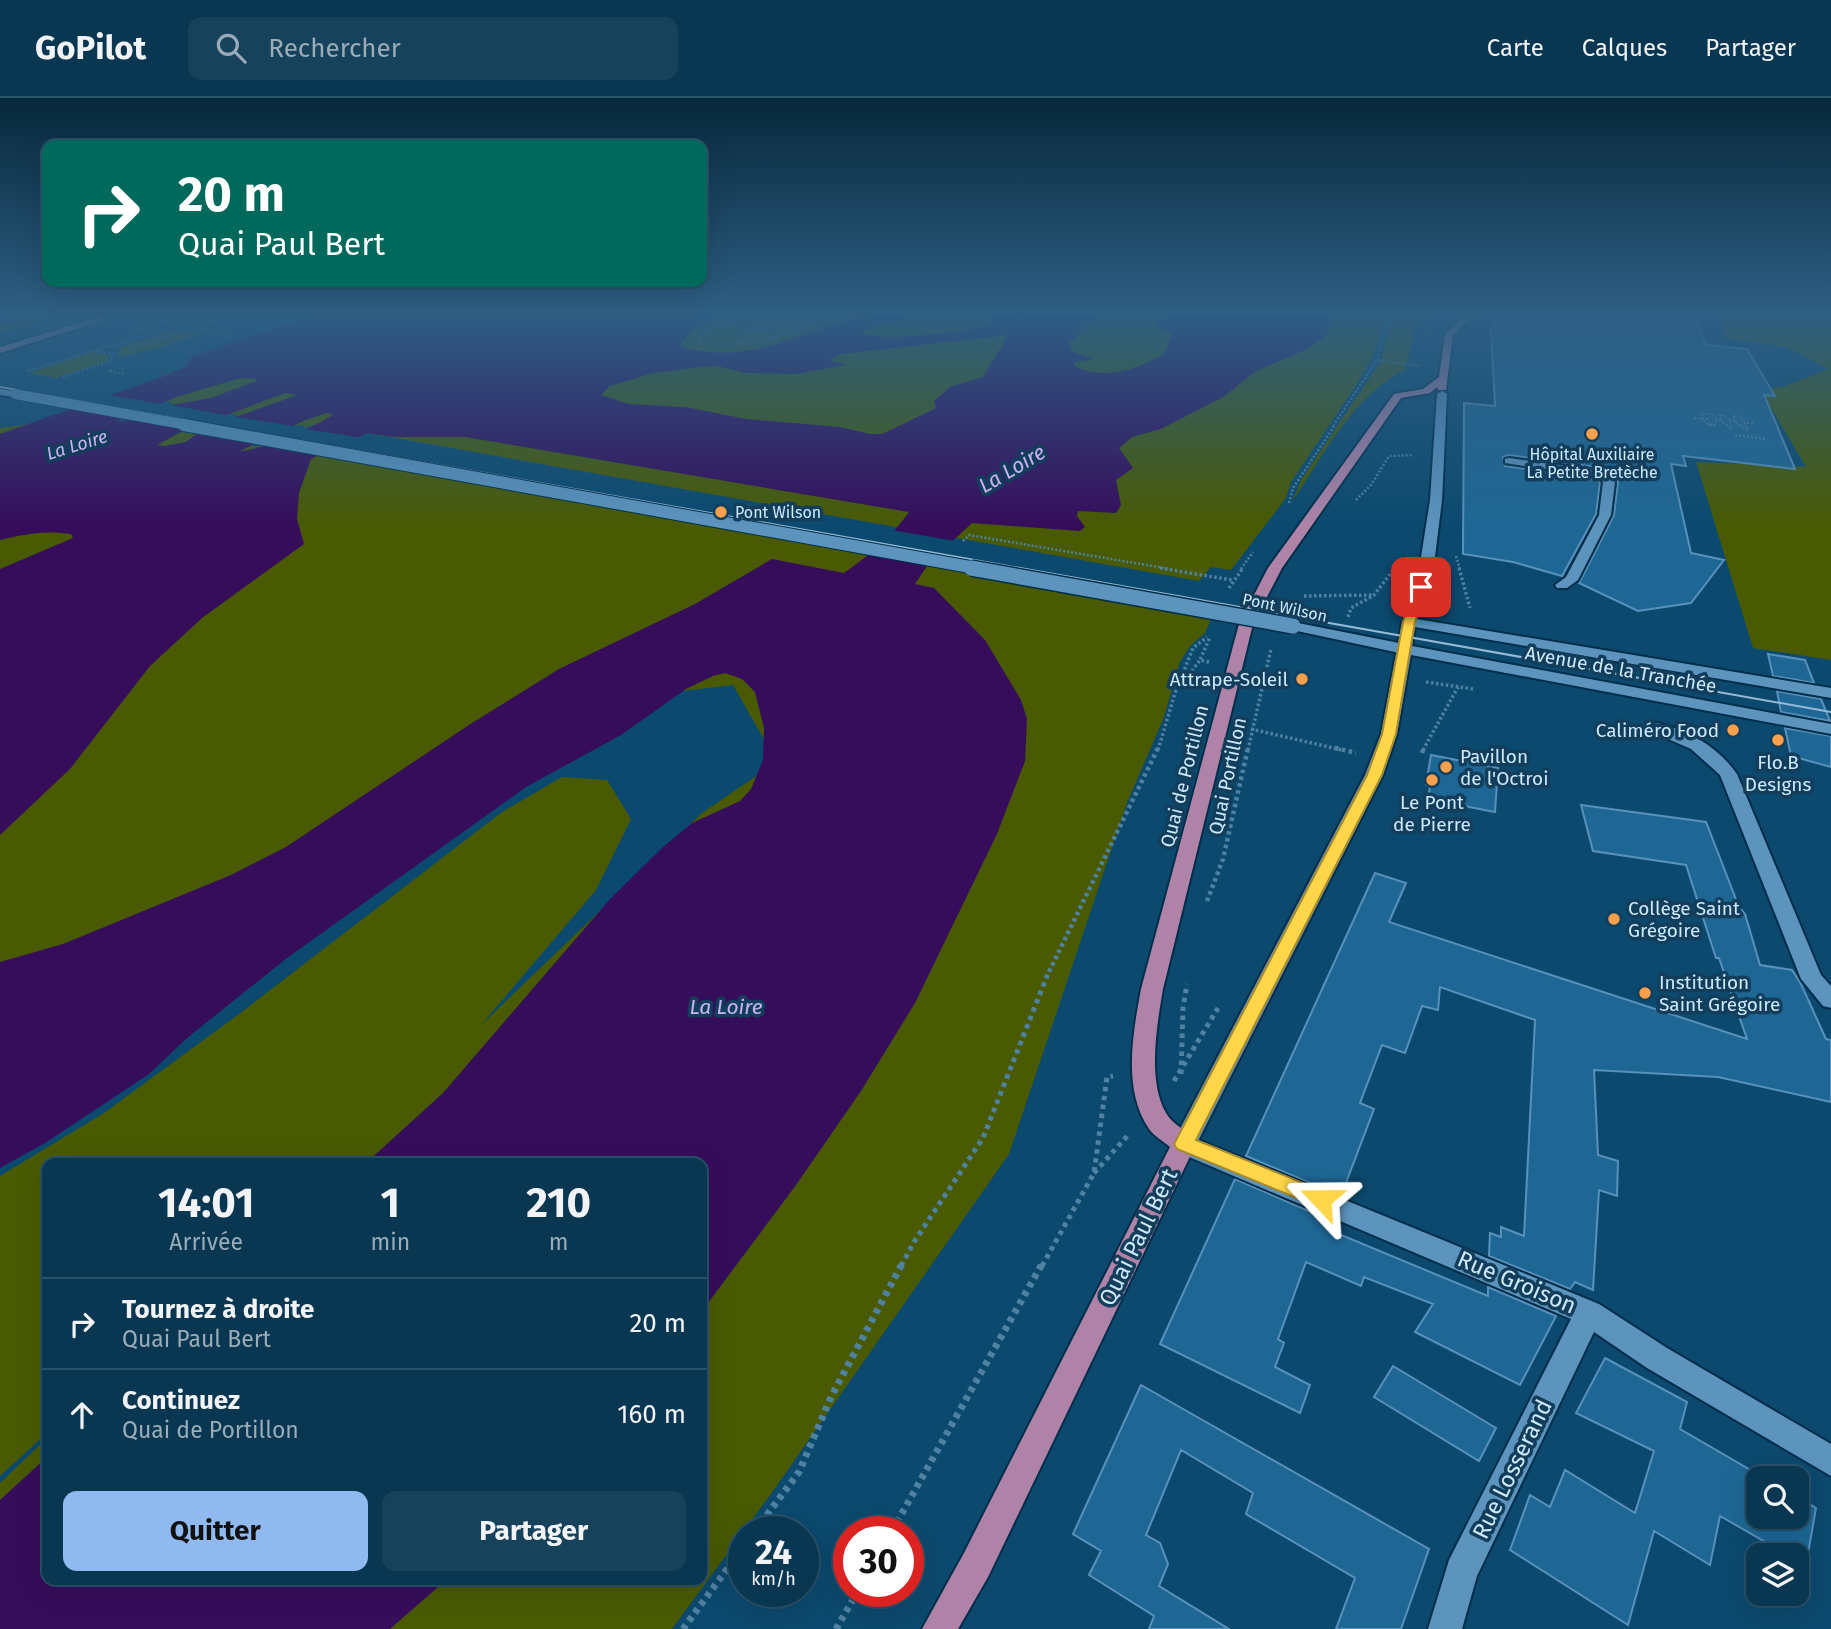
<!DOCTYPE html>
<html lang="fr">
<meta charset="utf-8">
<style>
:root{--surface:#093752;--page:#17425c;--text:#f1f3f6;--muted:#99acb8;--line:#295169;--accent:#90b9f0}
body{margin:0;font-family:"Fira Sans",sans-serif;background:var(--page);color:var(--text);height:100vh;display:flex;flex-direction:column;font-size:26px;white-space:nowrap}
*{box-sizing:border-box;margin:0}
p{font-size:23px;color:var(--muted)}
.icon{flex:none;width:38px;height:38px;fill:none;stroke:currentColor;stroke-width:2;stroke-linecap:round;stroke-linejoin:round}
.map{position:relative;flex:1;overflow:hidden}
.panel{position:absolute;left:42px;top:1060px;width:665px;height:427px;display:flex;flex-direction:column;background:var(--surface);border-radius:14px;box-shadow:0 7px 28px #0002,0 0 0 2px var(--line)}
.panel>*{flex:none}
.top-card{position:absolute;left:42px;top:42px;width:665px;height:147px;border-radius:14px;box-shadow:0 7px 28px #0002,0 0 0 2px var(--line);background:#00695c;color:#fff;overflow:hidden}
.buttons{position:absolute;left:1746px;top:1368px;display:grid;gap:14px}
.buttons a{display:grid;place-items:center;width:63px;height:63px;border-radius:14px;background:var(--surface);box-shadow:0 7px 28px #0002,0 0 0 2px var(--line);font-size:35px}
.speed{position:absolute;left:728px;top:1418px;display:flex;gap:14px;font-size:35px;font-weight:700;text-align:center}
.speed>*{display:grid;place-content:center;width:91px;height:91px;border-radius:50%;background:var(--surface);box-shadow:0 7px 28px #0002,0 0 0 2px var(--line);line-height:1}
.speed small{font-size:18px;font-weight:400}
.speed .limit{border:10px solid #d22;background:#fff;color:#111}
.pin{position:absolute;display:grid;place-items:center;width:60px;height:60px;color:#fff;margin:-30px;border-radius:14px;box-shadow:0 4px 10px #0006}
.me{position:absolute;width:77px;margin:-38px;rotate:293deg;stroke-linejoin:round;filter:drop-shadow(0 0 5px #0008)}
.turn{display:flex;align-items:center;gap:24px;height:147px;padding:0 21px;font-size:32px}
.turn .icon{width:91px;height:91px;stroke-width:2.5}
.turn b{display:block;font-size:49px;line-height:60px}
.eta{display:flex;justify-content:space-evenly;align-items:center;height:119px;text-align:center}
.eta b{font-size:42px;font-weight:700;line-height:49px}
.cta{display:flex;gap:14px;margin-top:auto;padding:14px 21px}
.cta a{flex:1;height:80px;border-radius:14px;background:var(--accent);color:#111;font-size:28px;font-weight:700;line-height:80px;text-align:center}
.cta a+a{background:var(--page);color:var(--text)}
ul{padding:0;list-style:none}
li{display:flex;align-items:center;gap:21px;height:91px;padding:0 21px;border-top:2px solid var(--line)}
li div{flex:1}
li b{display:block;font-size:26px}
li em{font-style:normal}
header{display:flex;align-items:center;gap:42px;box-sizing:border-box;height:98px;padding:0 35px;background:var(--surface);border-bottom:2px solid var(--line)}
header strong{font-size:33px}
nav{display:flex;gap:38px;margin-inline-start:auto;font-size:24px}
.search{width:490px;height:63px;background:var(--page);display:flex;align-items:center;gap:18px;box-sizing:border-box;padding:0 24px;border-radius:14px;color:var(--muted);font-size:26px}
.map>svg:first-child{display:block}
</style>
<header>
<strong>GoPilot</strong>
<div class="search"><svg class="icon" aria-label="search" viewBox="0 0 24 24"><circle cx="10" cy="10" r="6"/><path d="M15 15l6 6"/></svg>Rechercher</div>
<nav><a>Carte</a><a>Calques</a><a>Partager</a></nav>
</header>
<div class="map">
<svg width="1831" height="1531" viewBox="0 0 1831 1531">
<rect width="100%" height="100%" fill="#0c496e"/>
<path fill="#495a03" d="M41,214H77L14,232L0,234V226Z
M327,214H1400L1383,226L1373,258L1358,284L1291,384L1286,400L1231,472L1211,469L1199,483L317,326L304,330L293,328L301,324L235,319V316L226,317L236,312L194,304L171,307L170,304L164,305L173,300L127,292Z
M1406,214H1428L1415,225L1407,266H1403L1406,267V271C1353,297 1324,357 1292,404L1301,382L1381,263L1390,225Z
M1720,214H1831V562L1753,550L1696,364L1806,369L1760,291L1783,289L1828,271L1787,249L1725,240Z
M169,233L202,235L155,251L118,259L121,249Z
M92,254L109,257L107,263L56,280L29,275Z
M82,304L1213,516L1205,535L1190,548L1180,564L1164,619L1127,705L1009,1056L773,1393L672,1531H0V1385L47,1340V1482H702V1066H47V1335L0,1378V1078L104,1015L243,913L502,714L562,679L607,682L631,721L596,792L481,927L702,715L777,664L733,587L656,596L0,1025V330L30,326L15,331L42,327Z"/>
<path fill="#360d5b" fill-rule="evenodd" d="M321,214H732L691,233L680,247C690,253 700,253 711,254C770,259 817,226 873,215C900,210 932,214 959,214L890,224L864,232L862,235C880,245 964,233 986,228L992,223L990,214H1112L1090,225L1069,245L1071,253L1093,261L1075,264L1074,268C1105,283 1137,272 1165,255L1173,234L1155,230L1165,214H1333L1327,237L1305,252L1256,273L1223,299L1161,331L1132,339L1119,350L1133,370L1116,382L1121,407L1116,415L1078,413L1077,418L1085,429L1080,433L972,425L929,465L915,486L934,490L985,542L1021,602L1027,621L1025,663L997,736L915,905L861,993L796,1087L702,1213V1066H365L443,995L610,801L663,749L692,725L740,703L751,691L763,662L764,630L755,594L742,581L725,575L713,578L686,591L621,637L526,689L287,860L187,940L149,976L45,1045L0,1070V864L63,846L231,777L286,749L472,625L559,571L695,506L772,461L844,475C869,457 891,440 909,414L465,339H394L368,335L311,361L299,395L297,421L304,446L202,520L150,568L70,671L0,737V471L73,440L71,436C46,432 24,436 0,442V336L167,277L185,269L192,258ZM1008,237L983,279L950,289L934,303L936,310L882,336H870L840,329L747,321L685,309L629,306L601,297L610,288L653,275L701,269L717,268L746,275L796,276L845,267L829,262L841,256ZM241,280L256,281V283L211,300L171,307L117,324L179,298ZM285,295L298,297L235,319L200,333L186,344L164,348L157,347L179,335ZM327,315L333,316C326,325 252,355 240,353L303,323Z
M47,1359V1482H446L390,1531H0V1402Z"/>
<path fill="#0c496e" d="M110,294L109,297L161,306L170,304L172,307L225,317L236,316V319L293,328L304,327L305,331L364,340L328,357L270,346L253,349L256,344L200,333L193,335L196,333L184,336L188,332L134,321L117,324L122,320L71,310L58,312Z
M891,432L955,443L933,466L869,452Z"/>
<g fill="none" stroke-linecap="round" stroke-linejoin="round">
<path stroke="#cbb2f3" stroke-width="2" stroke-dasharray="4.5 3.5" stroke-linecap="butt" d="M335,215L344,214"/>
</g>
<path fill="#1e6795" stroke="#5991ba" stroke-width="2" d="M1514,214H1693L1706,247L1747,251L1775,298L1764,297L1795,371L1683,358L1686,368L1671,366L1691,455L1724,462L1691,505L1638,513L1579,485L1614,417L1618,384L1602,370L1509,357L1503,359L1505,368L1597,381L1600,385L1596,416L1562,478L1513,464L1463,456L1464,305L1495,308L1491,232L1499,221L1513,223Z
M1768,556L1805,562L1814,585L1773,578Z
M1777,593L1821,601L1830,623L1781,614Z
M1785,630L1831,638V669L1791,658Z
M1431,657L1498,670L1495,714L1428,701L1430,688L1426,687Z
M1581,707L1706,724L1739,809L1745,816L1760,867L1792,872L1801,886L1826,941L1831,942V1004L1718,979L1594,972L1598,1057L1618,1063L1617,1098L1599,1092L1593,1192L1575,1184L1570,1191L1489,1158L1490,1135L1501,1139V1129L1524,1138L1535,922L1440,889L1438,912L1422,908L1405,955L1382,947L1360,1005L1374,1011L1341,1098L1246,1058L1375,775L1406,785L1389,824L1747,941L1719,860H1716L1686,767L1593,753Z
M1235,1081L1332,1123L1329,1132L1488,1198V1189L1556,1218L1520,1287L1415,1234L1433,1206L1364,1179L1361,1188L1306,1164L1278,1241L1284,1245L1275,1269L1310,1287L1300,1315L1160,1246Z
M1605,1260L1687,1304L1680,1331L1766,1381H1759V1419H1797V1399L1816,1410L1806,1467L1797,1462V1458H1790L1720,1418L1710,1467L1654,1433L1628,1527L1510,1452L1530,1397L1550,1409L1565,1372L1635,1415L1654,1353L1576,1315Z
M1393,1268L1496,1330L1479,1363L1374,1299Z
M1141,1287L1429,1451L1401,1531H1336L1355,1480L1246,1416L1253,1395L1181,1352L1146,1437L1160,1445L1168,1466L1159,1488L1229,1531H1149L1154,1518L1089,1477L1101,1453L1073,1436Z"/>
<g fill="none" stroke-linecap="round" stroke-linejoin="round">
<defs>
<path id="service" d="M1658,625C1690,633 1718,649 1737,676L1821,877L1831,888V910L1823,908L1801,881L1720,677L1691,651L1652,634L1650,630L1652,626Z"/>
<path id="pedestrian" d="M0,291L19,294L20,296L15,299L0,297Z
M1293,524L1404,546L1412,551L1404,556L1288,531L1286,528Z"/>
<path id="minor" d="M1509,360L1602,373L1615,384L1611,417L1578,482L1567,490H1557L1555,487L1566,479L1599,417L1603,384L1598,379L1505,365V361Z
M1184,1036L1599,1206L1667,1250L1831,1346V1378L1647,1270L1594,1234L1477,1478L1462,1531H1428L1449,1462L1571,1221L1175,1053L1172,1046L1175,1039Z"/>
<path id="secondary" d="M1442,293L1447,296L1442,402L1435,459L1417,521L1831,590V600L1415,529L1412,548L1831,626V636L1411,557L1397,636L1383,677L1193,1053L1184,1056L1175,1053L1172,1046L1365,677L1381,636L1402,524L1421,459L1430,402L1437,296Z"/>
<path id="primary" d="M115,214H129L0,255V249Z
M1469,214H1478L1453,237L1446,292H1438L1437,289L1430,295L1401,300L1282,470L1253,526L1163,891C1157,927 1147,982 1166,1015C1173,1028 1190,1033 1196,1046L988,1479L958,1531H922L964,1455L1170,1049C1163,1043 1154,1038 1149,1031C1122,991 1133,935 1141,891L1239,526L1268,470L1394,296L1423,291L1439,279L1445,236Z"/>
</defs>
<use href="#service" stroke="#002e4a" stroke-width="4"/>
<use href="#pedestrian" stroke="#002e4a" stroke-width="4"/>
<use href="#minor" stroke="#002e4a" stroke-width="4"/>
<use href="#secondary" stroke="#002e4a" stroke-width="4"/>
<use href="#primary" stroke="#002e4a" stroke-width="4"/>
<path stroke="#4f81a1" stroke-width="2" stroke-dasharray="2 2" stroke-linecap="butt" d="M317,214L310,217L322,218
M755,214L707,232L699,238L701,245C746,249 785,240 824,218
M0,219L15,214
M321,219L333,214
M1428,231L1419,224L1431,214
M135,233L194,214
M221,233L227,234L225,235
M745,233L801,214
M739,235L762,233L834,214
M221,236L218,237L233,239
M128,255L130,250L241,214
M1377,262L1421,268
M112,272L109,273L125,276
M28,273L173,229L217,234
M63,279L110,263L113,256L95,253
M1694,320L1709,321
M1716,322L1715,327H1709L1702,321V316H1710L1729,328
M1721,322L1720,316L1742,328
M1730,323L1731,328
M1736,324L1733,318H1739L1745,325H1754
M1745,325L1746,328
M1333,328L1377,262L1387,224L1403,214"/>
<path stroke="#4f81a1" stroke-width="2.5" stroke-dasharray="2 2" stroke-linecap="butt" d="M1709,327H1715
M1726,327L1731,330V327
M1739,327L1748,332L1746,327
M1735,337L1767,341
M1356,402L1371,387L1389,358L1413,357
M1289,405L1293,390L1335,327
M963,443L969,437L1170,471
M1456,458L1460,471
M1241,471L1253,454
M1394,471L1398,466"/>
<path stroke="#4f81a1" stroke-width="3.5" stroke-dasharray="2.5 2.5" stroke-linecap="butt" d="M1160,470L1232,482
M1459,470L1470,510
M1229,490L1243,470
M1304,498L1373,497
M1348,519L1351,510L1374,497L1395,470
M1209,564L1200,562L1210,539
M1426,584L1473,591
M1180,589L1200,562
M1251,631L1342,652
M1158,652L1175,595L1193,550L1207,539
M1248,652L1271,551
M1423,652L1458,589"/>
<path stroke="#4f81a1" stroke-width="4.5" stroke-dasharray="3.5 3.5" stroke-linecap="butt" d="M1335,650L1356,655
M1422,655L1424,650
M1207,803L1223,761L1248,650
M1046,880L1158,650"/>
<path stroke="#4f81a1" stroke-width="5" stroke-dasharray="4.5 4.5" stroke-linecap="butt" d="M1181,976L1183,910L1187,886
M1174,983L1218,910
M1094,1075L1130,1035
M901,1168L914,1144L983,1040L1047,878
M1042,1168L1094,1075L1107,979L1113,978"/>
<path stroke="#4f81a1" stroke-width="7" stroke-dasharray="5 5" stroke-linecap="butt" d="M755,1433L799,1374L831,1299L902,1166
M892,1433L1042,1166
M683,1531L744,1448
M836,1531L858,1493"/>
<use href="#service" fill="#5c94be" fill-rule="evenodd"/>
<use href="#pedestrian" fill="#5c94be" fill-rule="evenodd"/>
<use href="#minor" fill="#5c94be" fill-rule="evenodd"/>
<use href="#secondary" fill="#5c94be" fill-rule="evenodd"/>
<use href="#primary" fill="#af83a8" fill-rule="evenodd"/>
<path stroke="#94bad5" stroke-width="2" d="M0,289L1831,614"/>
<defs>
<path id="pedestrian-bridge-far2" d="M15,296L193,328"/>
<path id="pedestrian-bridge-far1" d="M184,327L981,471"/>
<path id="pedestrian-bridge" d="M971,470L1293,528"/>
</defs>
<use href="#pedestrian-bridge-far2" stroke="#002e4a" stroke-width="11" stroke-linecap="butt"/>
<use href="#pedestrian-bridge-far1" stroke="#002e4a" stroke-width="14" stroke-linecap="butt"/>
<use href="#pedestrian-bridge" stroke="#002e4a" stroke-width="18" stroke-linecap="butt"/>
<use href="#pedestrian-bridge-far2" stroke="#5c94be" stroke-width="10"/>
<use href="#pedestrian-bridge-far1" stroke="#5c94be" stroke-width="12"/>
<use href="#pedestrian-bridge" stroke="#5c94be" stroke-width="15"/>
</g>
<linearGradient id="sky" x2="0" y2="1"><stop stop-color="#07283c"/><stop offset="0.5" stop-color="#2e5f84"/><stop offset="1" stop-color="#2e5f84" stop-opacity="0"/></linearGradient>
<rect width="1831" height="429" fill="url(#sky)"/>
<path fill="#ffd54a" stroke="#a68a30" stroke-width="2" d="M1421,486L1427,489L1415,524L1396,636L1382,677L1196,1042L1328,1095L1331,1101L1328,1107L1321,1110L1177,1051L1174,1046L1367,677L1382,636L1403,524L1415,489Z"/>
<g fill="#f8a04b" stroke="#133e5b" stroke-width="2.5">
<circle cx="1592" cy="336" r="7"/>
<circle cx="721" cy="414" r="7"/>
<circle cx="1302" cy="581" r="7"/>
<circle cx="1733" cy="632" r="7"/>
<circle cx="1778" cy="642" r="7"/>
<circle cx="1446" cy="669" r="7"/>
<circle cx="1432" cy="682" r="7"/>
<circle cx="1614" cy="821" r="7"/>
<circle cx="1645" cy="895" r="7"/>
</g>
<g text-anchor="middle" stroke-width="7" stroke-linejoin="round" paint-order="stroke">
<g font-size="16" fill="#cce9ff" stroke="#133e5b">
<text x="1592" y="362">Hôpital Auxiliaire<tspan x="1592" dy="18">La Petite Bretèche</tspan></text>
<text x="735" y="420" text-anchor="start">Pont Wilson</text>
</g>
<g font-size="16" fill="#cce9ff" stroke="#133e5b">
<text transform="translate(1285 509) rotate(12)" y="6">Pont Wilson</text>
</g>
<g font-size="18" font-style="italic" fill="#cbb2f3" stroke="#133e5b">
<text transform="translate(77 347) rotate(-17)" y="6">La Loire</text>
</g>
<g font-size="19" fill="#cce9ff" stroke="#133e5b">
<text transform="translate(1621 571) rotate(10)" y="7">Avenue de la Tranchée</text>
<text transform="translate(1184 678) rotate(-76)" y="7">Quai de Portillon</text>
<text transform="translate(1227 678) rotate(-78)" y="7">Quai Portillon</text>
</g>
<g font-size="19" fill="#cce9ff" stroke="#133e5b" text-anchor="start">
<text x="1288" y="588" text-anchor="end">Attrape-Soleil</text>
<text x="1719" y="639" text-anchor="end">Caliméro Food</text>
<text x="1460" y="665">Pavillon<tspan x="1460" dy="22">de l'Octroi</tspan></text>
<text x="1778" y="671" text-anchor="middle">Flo.B<tspan x="1778" dy="22">Designs</tspan></text>
<text x="1432" y="711" text-anchor="middle">Le Pont<tspan x="1432" dy="22">de Pierre</tspan></text>
<text x="1628" y="817">Collège Saint<tspan x="1628" dy="22">Grégoire</tspan></text>
<text x="1659" y="891">Institution<tspan x="1659" dy="22">Saint Grégoire</tspan></text>
</g>
<g font-size="21" font-style="italic" fill="#cbb2f3" stroke="#133e5b">
<text transform="translate(1012 371) rotate(-31)" y="7">La Loire</text>
<text x="726" y="916">La Loire</text>
</g>
<g font-size="23" fill="#cce9ff" stroke="#133e5b">
<text transform="translate(1138 1139) rotate(-64)" y="8">Quai Paul Bert</text>
<text transform="translate(1517 1184) rotate(23)" y="8">Rue Groison</text>
<text transform="translate(1512 1371) rotate(-64)" y="8">Rue Losserand</text>
</g>
</g>
</svg>
<div class="buttons">
<a><svg class="icon" aria-label="search" viewBox="0 0 24 24"><circle cx="10" cy="10" r="6"/><path d="M15 15l6 6"/></svg></a>
<a><svg class="icon" aria-label="layers" viewBox="0 0 24 24"><path d="M12 4l9 5-9 5-9-5zM3 14l9 5 9-5"/></svg></a>
</div>
<div class="speed"><div>24<small>km/h</small></div><div class="limit">30</div></div>
<div class="pin" style="left:1421px;top:489px;background:#d93025"><svg class="icon" aria-label="arrive" viewBox="0 0 24 24"><path d="M6 21V4h12l-3 4 3 4H6"/></svg></div>
<svg class="me" style="left:1321px;top:1101px" viewBox="-20 -20 40 40"><path d="M0-17L14 15 0 8-14 15z" fill="#ffd54a" stroke="#fff" stroke-width="4"/></svg>
<div class="top-card">
<div class="turn"><svg class="icon" aria-label="right" viewBox="0 0 24 24"><path d="M7 20v-9h11M14 6l5 5-5 5"/></svg><div><b>20 m</b>Quai Paul Bert</div></div>
</div>
<section class="panel">
<div class="eta">
<div><b>14:01</b><p>Arrivée</p></div>
<div><b>1</b><p>min</p></div>
<div><b>210</b><p>m</p></div>
</div>
<ul>
<li><svg class="icon" aria-label="right" viewBox="0 0 24 24"><path d="M7 20v-9h11M14 6l5 5-5 5"/></svg><div><b>Tournez à droite</b><p>Quai Paul Bert</p></div><em>20 m</em></li>
<li><svg class="icon" aria-label="ahead" viewBox="0 0 24 24"><path d="M12 20V5M6 11l6-6 6 6"/></svg><div><b>Continuez</b><p>Quai de Portillon</p></div><em>160 m</em></li>
</ul>
<div class="cta"><a>Quitter</a><a>Partager</a></div>
</section>
</div>
